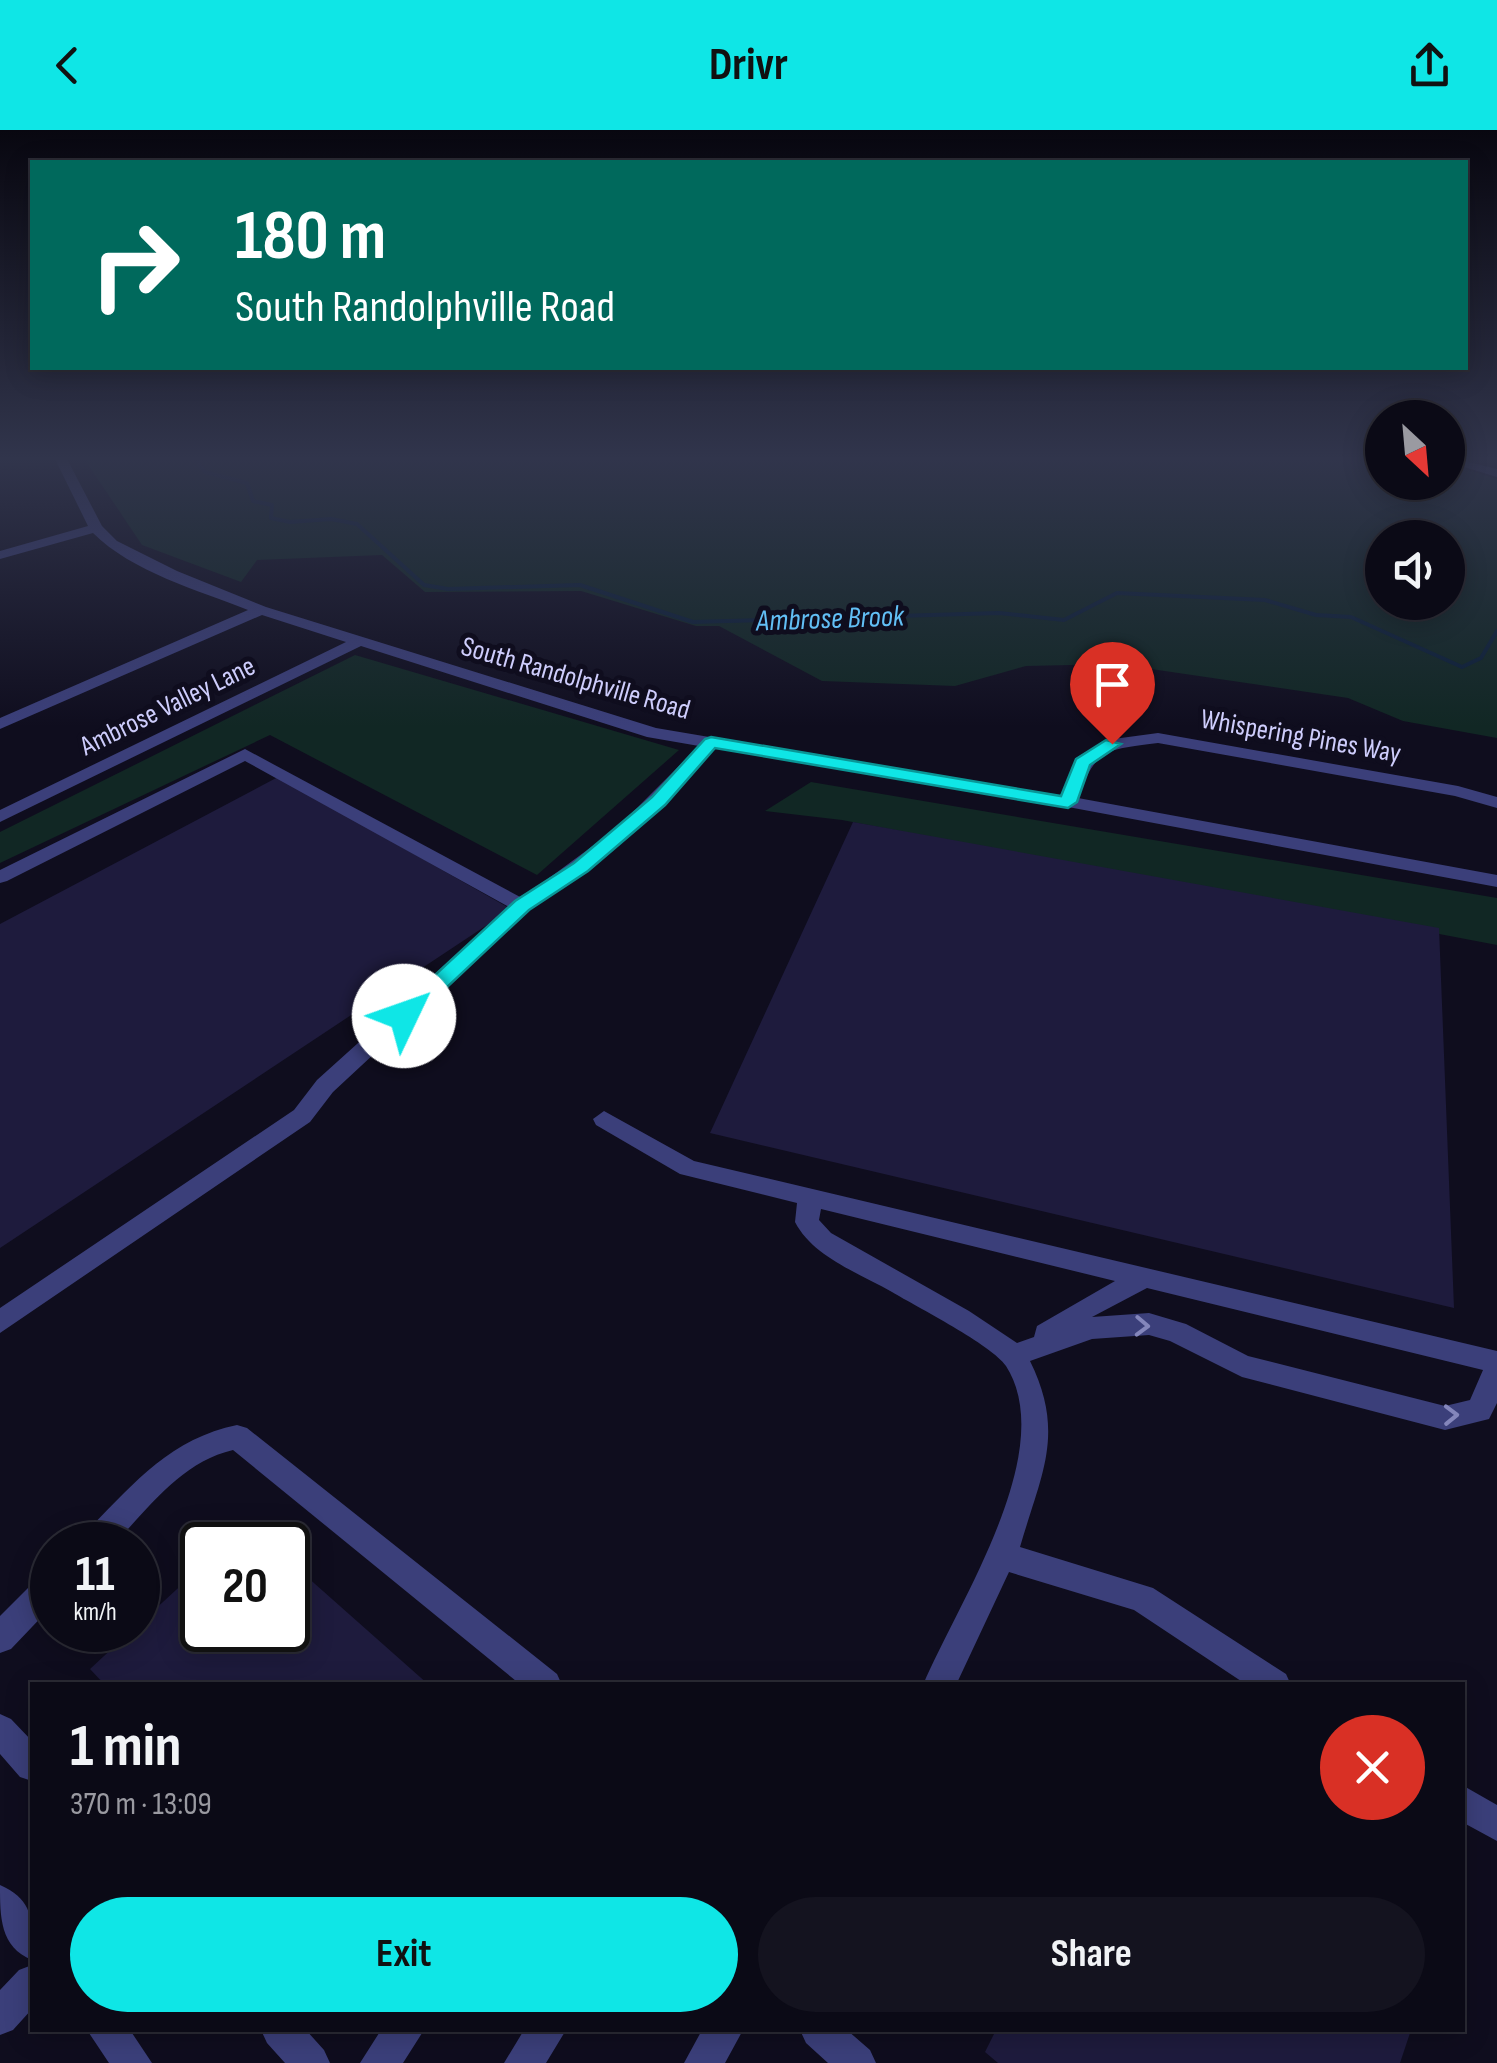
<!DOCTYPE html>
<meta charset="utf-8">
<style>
:root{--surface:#0b0a16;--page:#14131f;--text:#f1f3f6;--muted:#9a9aa1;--line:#2b2b35;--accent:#0fe6e6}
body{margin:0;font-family:"Sofia Sans Condensed",sans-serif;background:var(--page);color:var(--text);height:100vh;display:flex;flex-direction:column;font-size:38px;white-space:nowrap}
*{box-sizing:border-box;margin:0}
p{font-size:32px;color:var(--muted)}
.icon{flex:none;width:55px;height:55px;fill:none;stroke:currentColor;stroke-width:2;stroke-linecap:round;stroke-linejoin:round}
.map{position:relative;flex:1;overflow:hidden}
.drawer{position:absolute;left:30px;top:1552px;width:1435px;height:350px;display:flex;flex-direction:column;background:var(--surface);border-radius:0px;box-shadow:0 5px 25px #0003,0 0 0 2px var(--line)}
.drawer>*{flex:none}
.hud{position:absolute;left:30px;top:30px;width:1438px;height:210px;border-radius:0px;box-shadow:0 5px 25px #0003,0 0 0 2px var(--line);background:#00695c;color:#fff;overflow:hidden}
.needle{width:65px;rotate:154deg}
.controls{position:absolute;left:1365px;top:270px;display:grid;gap:20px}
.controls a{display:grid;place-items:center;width:100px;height:100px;border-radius:50%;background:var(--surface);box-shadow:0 5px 25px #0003,0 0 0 2px var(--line);font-size:50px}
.speed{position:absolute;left:30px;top:1392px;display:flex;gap:20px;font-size:50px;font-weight:700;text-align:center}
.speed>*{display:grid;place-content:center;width:130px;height:130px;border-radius:50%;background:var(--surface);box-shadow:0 5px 25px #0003,0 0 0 2px var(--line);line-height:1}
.speed small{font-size:25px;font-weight:400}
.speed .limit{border:5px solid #111;border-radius:15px;background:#fff;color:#111}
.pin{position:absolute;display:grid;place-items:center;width:85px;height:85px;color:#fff;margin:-102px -42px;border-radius:50% 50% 50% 0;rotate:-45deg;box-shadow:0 0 10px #0007}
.pin .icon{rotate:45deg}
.me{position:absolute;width:110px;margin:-55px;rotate:48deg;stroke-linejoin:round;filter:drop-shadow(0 0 8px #0008)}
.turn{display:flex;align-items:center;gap:35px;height:210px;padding:0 40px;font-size:45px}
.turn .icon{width:130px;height:130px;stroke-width:2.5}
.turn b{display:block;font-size:70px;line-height:85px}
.round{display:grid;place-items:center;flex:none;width:105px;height:105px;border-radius:52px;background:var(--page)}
.head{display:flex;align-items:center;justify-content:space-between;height:170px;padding:0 40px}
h1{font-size:60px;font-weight:700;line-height:75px}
.cta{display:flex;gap:20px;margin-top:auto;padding:20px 40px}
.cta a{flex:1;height:115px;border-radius:60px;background:var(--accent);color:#111;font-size:40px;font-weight:700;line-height:115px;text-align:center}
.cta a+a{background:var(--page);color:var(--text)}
header{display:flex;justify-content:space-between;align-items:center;height:130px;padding:0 40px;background:var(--accent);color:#111;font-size:45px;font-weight:700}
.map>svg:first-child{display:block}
</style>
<header><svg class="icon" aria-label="back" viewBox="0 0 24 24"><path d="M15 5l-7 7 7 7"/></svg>Drivr<svg class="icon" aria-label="share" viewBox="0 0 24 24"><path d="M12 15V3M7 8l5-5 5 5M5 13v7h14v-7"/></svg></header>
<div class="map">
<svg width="1497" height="1933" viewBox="0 0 1497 1933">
<rect width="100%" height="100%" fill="#0f0d1e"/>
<path fill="#112724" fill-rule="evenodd" d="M83,327H1382V352H1448V334L1497,349V608L1403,591L1348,568L1117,534L1026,536L955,556L822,551L719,496H696L581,461L425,462L382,425L257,430L241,452L142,415ZM1382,408H1448V472H1382Z
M355,525L679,620L537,745L270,605L0,733V702Z
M811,652L1497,768V815L842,690L765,681Z"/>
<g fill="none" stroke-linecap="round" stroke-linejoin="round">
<path stroke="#0c2038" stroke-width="4" d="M195,327L205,342L247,353L253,371L272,375L271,388L290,392L331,389L357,394L424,455L448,459L580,455L693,492L999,483L1064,490L1117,463L1265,470L1316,485L1351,487L1462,537L1481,528L1497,501"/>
</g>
<path fill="#1e1b3d" d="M278,647L511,779L0,1118V794Z
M853,692L1439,798L1454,1178L710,1003Z
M247,1395L271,1415H225Z
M288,1430L429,1555H105L90,1539L132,1500H138V1495L202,1436V1500H288Z
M996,1900H1411L1400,1933H998L985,1922Z"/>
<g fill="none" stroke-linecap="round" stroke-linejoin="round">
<path fill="#3b3f7a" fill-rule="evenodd" d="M54,327H66L102,396L117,411L177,441L266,477L656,598L1061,666L1076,628L1106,610L1158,603L1458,656L1497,667V678L1455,666L1158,613C1107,620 1096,617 1078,668L1497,745V757L1068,677L715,618L630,705L529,780L333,962L310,992L0,1203V1178L294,980L317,950L509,777L245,631L7,751L0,753V740L245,619L522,768L617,698L699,616L647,607L361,516L0,692V680L346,512L262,485L0,599V588L248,480C198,460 132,442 93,403L0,429V421L88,396Z
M1448,327L1497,339V347L1448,332Z
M604,981L694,1031L1497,1221V1273L1489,1289L1445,1300L1242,1247L1170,1211L1149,1205L1092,1209L1030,1231C1066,1304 1041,1344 1020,1417L1153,1458L1286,1544L1291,1555H1247L1134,1480L1009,1442L956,1555H923C957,1474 1060,1321 1006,1236C992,1215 917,1177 892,1162C859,1143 813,1127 795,1092L797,1073L680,1044L596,995L593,989ZM821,1079L1115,1151L1037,1196L1034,1207L1017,1213L969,1181L831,1103L819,1090ZM1147,1158L1483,1240L1470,1270L1445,1276L1248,1226L1186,1194L1149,1183L1092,1187Z
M237,1295L247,1298L557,1544L562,1555H521L233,1320C181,1332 148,1379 113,1415H78L83,1405C130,1358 168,1309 237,1295Z
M52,1440V1476L11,1519L0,1523V1486L41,1445Z
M0,1584L11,1589L32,1611V1651L20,1647L0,1624Z
M1462,1655L1497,1675V1711L1462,1692Z
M0,1755C37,1771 32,1796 32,1830C0,1817 0,1787 0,1755Z
M32,1835V1879L13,1900L0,1905V1860L19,1840Z
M87,1900H130L152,1933H109Z
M261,1900H306L324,1920L330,1933H285L267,1913Z
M381,1900H424L403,1933H360Z
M524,1900H566L546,1933H504Z
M702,1900H743L725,1933H684Z
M800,1900H847L870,1920L876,1933H828L806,1913Z"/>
</g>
<defs><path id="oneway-chevron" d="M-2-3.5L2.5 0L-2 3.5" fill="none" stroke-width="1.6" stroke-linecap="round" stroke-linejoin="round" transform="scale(2.5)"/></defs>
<g stroke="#8486bb">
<use href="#oneway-chevron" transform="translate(1142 1196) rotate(2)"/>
<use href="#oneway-chevron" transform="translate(1451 1285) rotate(-1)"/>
</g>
<linearGradient id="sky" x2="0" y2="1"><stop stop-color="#080710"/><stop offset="0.55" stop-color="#31354c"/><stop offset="1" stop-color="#31354c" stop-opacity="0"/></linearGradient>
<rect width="1497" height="597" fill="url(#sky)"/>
<path fill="#0fe6e6" stroke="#0a9696" stroke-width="2.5" d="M711,607L1061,666L1076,629L1106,610L1121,614L1090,635L1077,672L1068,678L715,618L665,675L588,741L529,780L411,891H396L393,886L396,881L515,771L574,733L652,667L705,609Z"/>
<g text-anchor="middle" stroke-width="10" stroke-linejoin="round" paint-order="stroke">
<g font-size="28" fill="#cecdfc" stroke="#0f0d1e">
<text transform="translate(576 547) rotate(16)" y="10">South Randolphville Road</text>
<text transform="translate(167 575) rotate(-26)" y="10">Ambrose Valley Lane</text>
<text transform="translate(1301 605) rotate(10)" y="10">Whispering Pines Way</text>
</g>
<g font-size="30" font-style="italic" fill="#62bff5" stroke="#0f0d1e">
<text transform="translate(830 488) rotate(-2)" y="10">Ambrose Brook</text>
</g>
</g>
</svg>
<div class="controls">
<a><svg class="needle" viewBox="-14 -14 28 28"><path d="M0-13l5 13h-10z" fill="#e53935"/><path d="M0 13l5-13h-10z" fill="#9a9aa1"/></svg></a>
<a><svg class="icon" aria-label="sound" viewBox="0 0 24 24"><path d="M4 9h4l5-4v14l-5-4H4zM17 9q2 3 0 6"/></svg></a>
</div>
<div class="speed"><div>11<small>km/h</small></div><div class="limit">20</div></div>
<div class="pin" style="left:1112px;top:614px;background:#d93025"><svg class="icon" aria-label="arrive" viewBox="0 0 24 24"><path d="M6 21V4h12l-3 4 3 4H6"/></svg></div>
<svg class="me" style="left:404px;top:886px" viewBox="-20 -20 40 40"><circle r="19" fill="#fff"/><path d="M0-13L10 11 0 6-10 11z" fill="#0fe6e6"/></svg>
<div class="hud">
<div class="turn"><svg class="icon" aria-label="right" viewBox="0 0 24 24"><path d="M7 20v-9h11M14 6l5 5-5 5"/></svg><div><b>180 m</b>South Randolphville Road</div></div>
</div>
<section class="drawer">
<div class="head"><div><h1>1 min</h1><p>370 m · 13:09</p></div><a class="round" style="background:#d93025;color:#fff"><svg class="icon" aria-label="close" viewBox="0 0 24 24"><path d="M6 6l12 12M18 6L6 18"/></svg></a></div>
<div class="cta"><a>Exit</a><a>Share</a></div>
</section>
</div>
